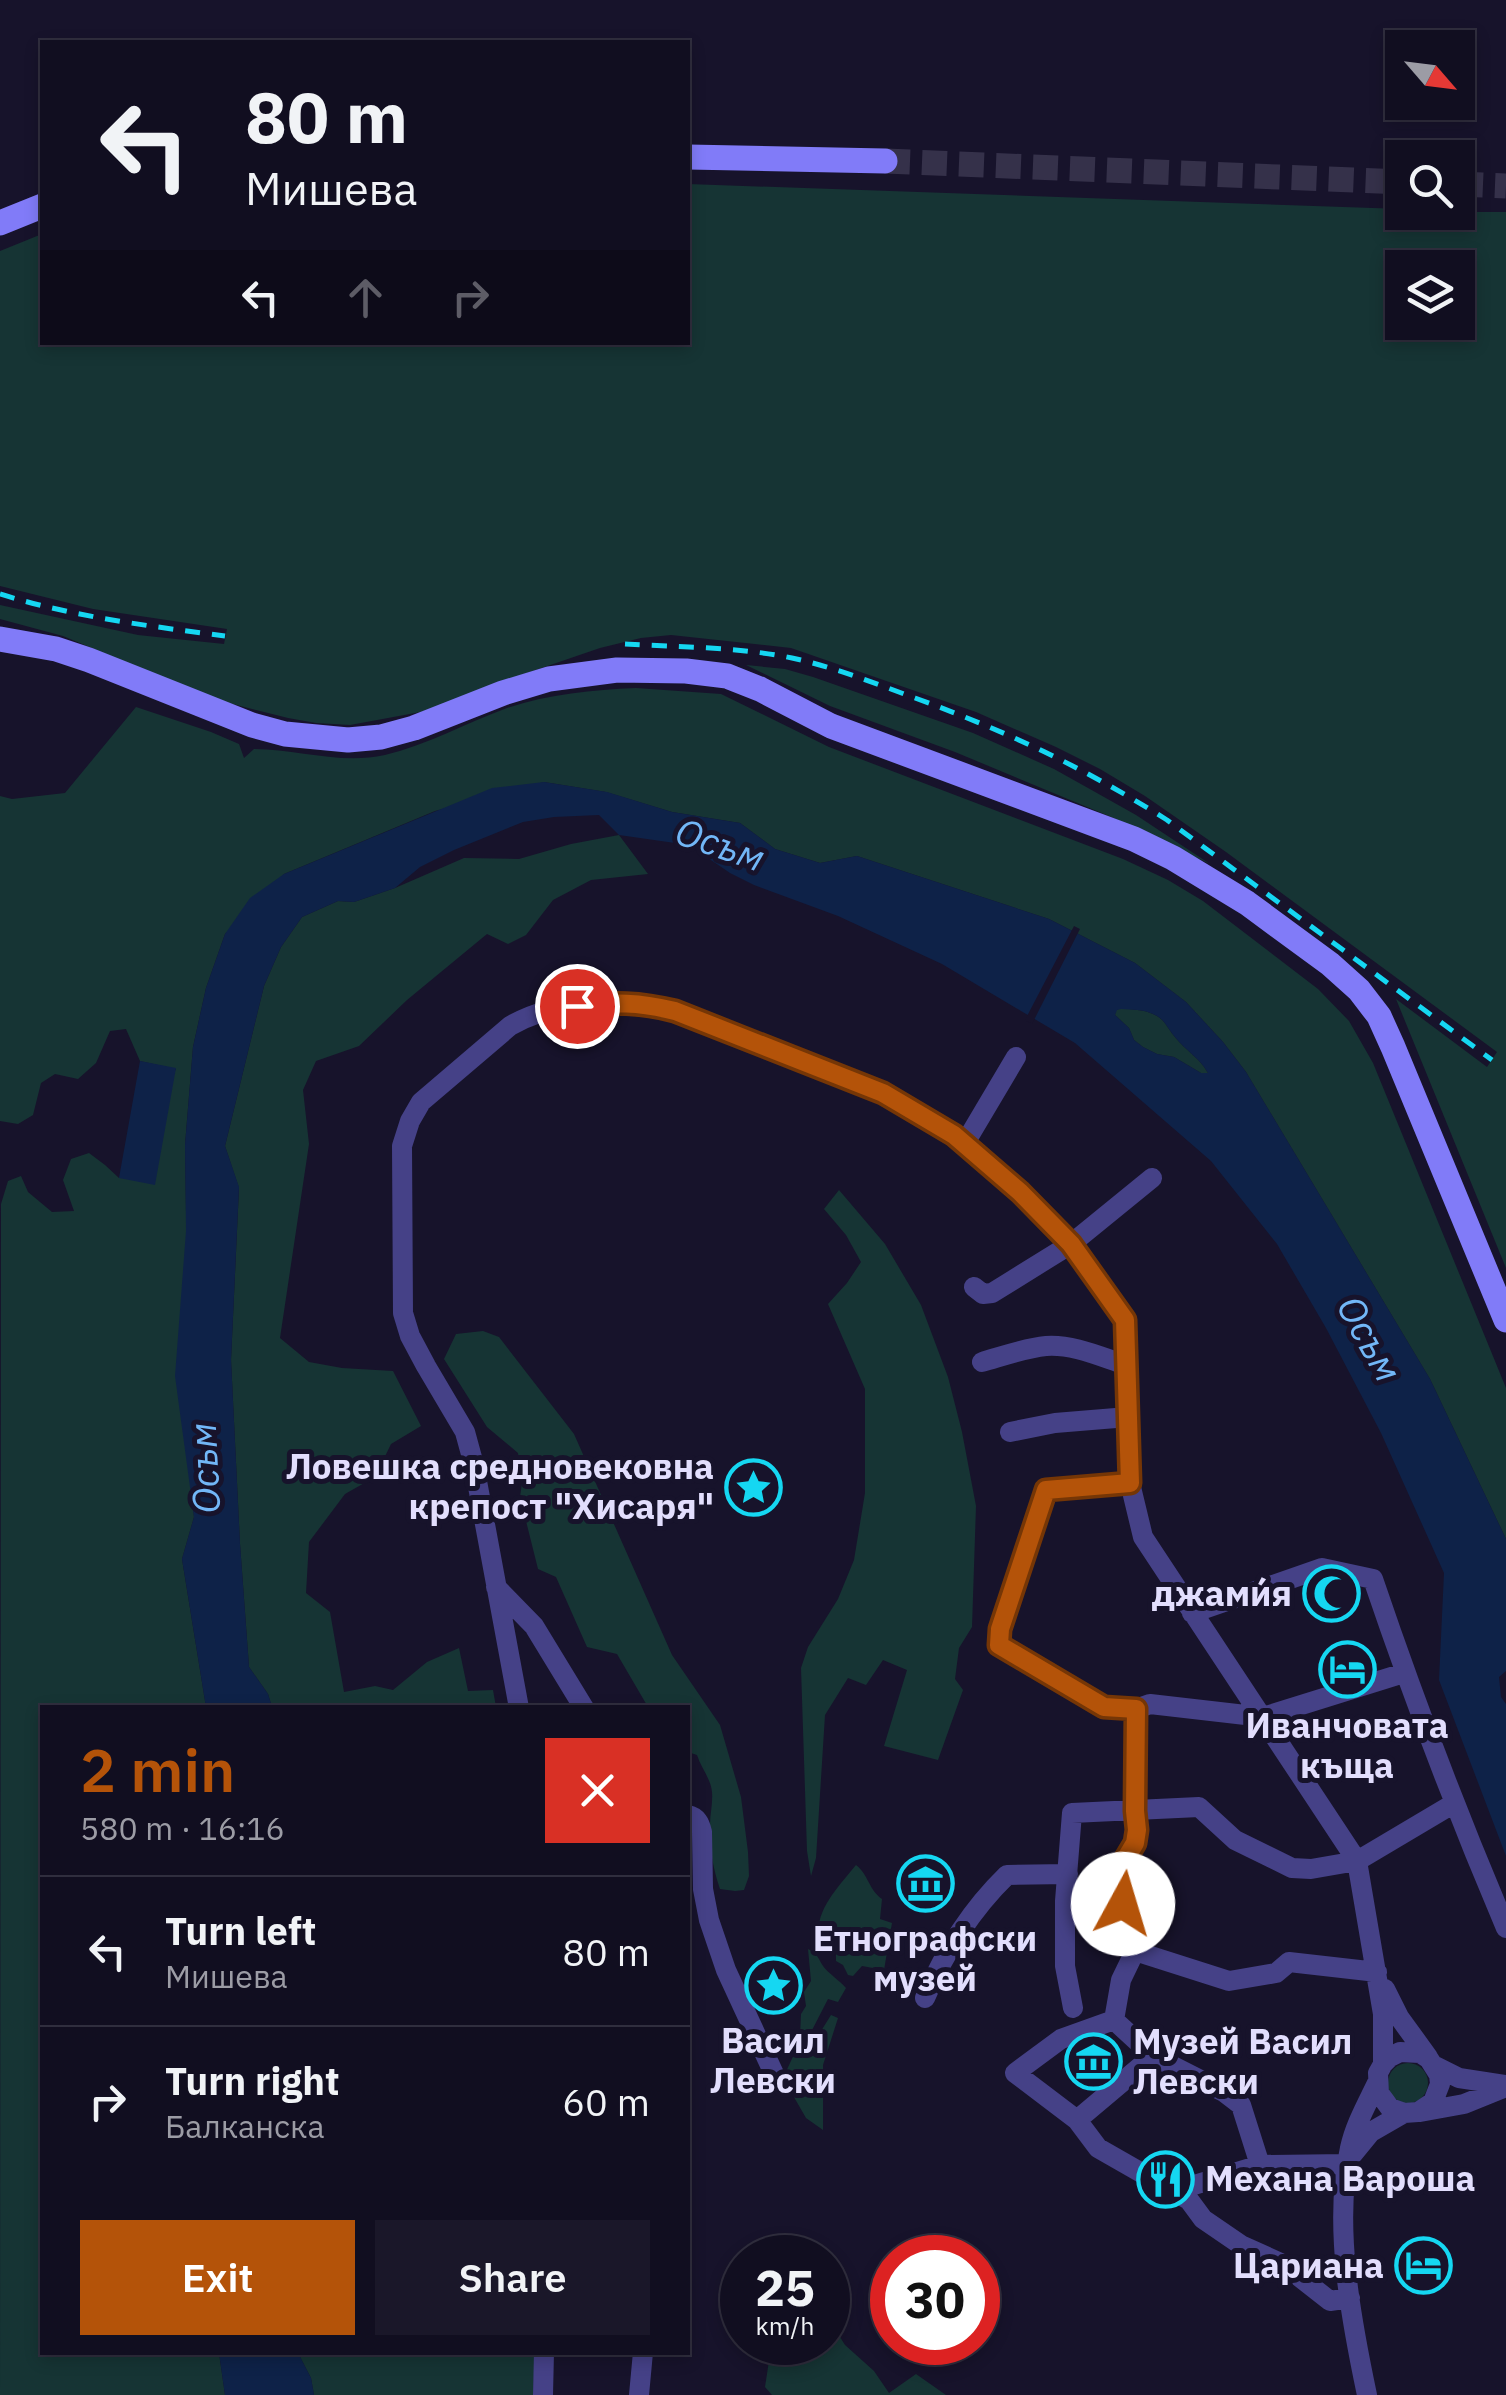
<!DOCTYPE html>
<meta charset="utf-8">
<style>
:root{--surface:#110e20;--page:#1a1729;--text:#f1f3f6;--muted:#9c9ca5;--line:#302e3e;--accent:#b45309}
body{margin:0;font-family:"IBM Plex Sans",sans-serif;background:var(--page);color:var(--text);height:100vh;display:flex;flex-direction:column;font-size:38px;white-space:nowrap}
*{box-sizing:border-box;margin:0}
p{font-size:32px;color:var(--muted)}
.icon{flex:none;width:55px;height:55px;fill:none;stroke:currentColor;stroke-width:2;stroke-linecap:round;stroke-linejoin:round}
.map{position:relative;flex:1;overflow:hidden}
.sheet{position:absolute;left:40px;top:1705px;width:650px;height:650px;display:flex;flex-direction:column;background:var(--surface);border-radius:0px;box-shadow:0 5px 15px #0003,0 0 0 2px var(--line)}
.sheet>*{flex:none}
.guide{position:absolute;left:40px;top:40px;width:650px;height:305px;border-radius:0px;box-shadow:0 5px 15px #0003,0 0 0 2px var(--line);background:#110e20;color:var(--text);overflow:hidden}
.needle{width:65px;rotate:118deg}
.buttons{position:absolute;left:1385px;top:30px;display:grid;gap:20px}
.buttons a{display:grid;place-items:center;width:90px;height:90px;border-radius:0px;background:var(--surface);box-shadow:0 5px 15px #0003,0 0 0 2px var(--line);font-size:50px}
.speed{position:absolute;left:720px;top:2235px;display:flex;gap:20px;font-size:50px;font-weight:700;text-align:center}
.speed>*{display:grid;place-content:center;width:130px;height:130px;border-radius:50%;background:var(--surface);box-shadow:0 5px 15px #0003,0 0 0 2px var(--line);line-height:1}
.speed small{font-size:25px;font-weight:400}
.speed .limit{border:15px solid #d22;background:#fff;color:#111}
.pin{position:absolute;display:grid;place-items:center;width:85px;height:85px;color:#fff;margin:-42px;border:5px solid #fff;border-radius:50%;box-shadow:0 2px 10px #0007}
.me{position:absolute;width:110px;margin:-55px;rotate:6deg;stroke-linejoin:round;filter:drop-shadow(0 0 8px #0008)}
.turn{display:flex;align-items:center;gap:35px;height:210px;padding:0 40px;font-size:45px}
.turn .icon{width:130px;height:130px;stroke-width:2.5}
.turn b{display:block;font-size:70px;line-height:85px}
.lanes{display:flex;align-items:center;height:95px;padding:0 40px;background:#0003;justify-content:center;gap:50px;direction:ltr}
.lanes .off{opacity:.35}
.round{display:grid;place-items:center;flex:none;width:105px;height:105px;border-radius:0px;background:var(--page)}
.summary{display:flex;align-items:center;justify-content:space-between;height:170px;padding:0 40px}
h1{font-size:60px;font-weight:600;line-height:75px;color:var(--accent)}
.button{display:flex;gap:20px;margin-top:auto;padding:20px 40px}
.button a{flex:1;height:115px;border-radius:0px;background:var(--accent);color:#fff;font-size:40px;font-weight:600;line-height:115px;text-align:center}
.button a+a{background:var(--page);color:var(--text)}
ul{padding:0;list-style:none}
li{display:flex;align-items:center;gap:30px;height:150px;padding:0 40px;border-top:2px solid var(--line)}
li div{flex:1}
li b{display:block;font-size:38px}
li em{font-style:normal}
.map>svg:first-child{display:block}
</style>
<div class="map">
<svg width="1506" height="2395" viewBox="0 0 1506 2395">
<rect width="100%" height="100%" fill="#17132b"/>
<path fill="#163434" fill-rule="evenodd" d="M688,184L1402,209V212H1506V1268L1396,999L1487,1067L1497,1052L1226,852L1145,796L1100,769L1056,747L976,712L791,648L671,635L641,638L600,648L501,682L426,711L350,725L316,723L288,718L217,700L63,636L0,619V605L138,635L224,644L227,629L93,609L0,586V251L42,234V342H688ZM1402,268H1458V322H1402Z
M746,665L785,669L813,677L973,733L1054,769L1088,788L1136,815L1210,864L1116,819L955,752L830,706Z
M636,688L721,694L829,747L1123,859L1168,880L1203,901L1318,989L1349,1021L1373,1063L1506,1388V1539L1430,1379L1246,1072L1223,1042L1186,1002L1135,963L1049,919L857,856L820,863L775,849L740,823L672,812L606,792L544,782L435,811L284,874L225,934L206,988L193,1047L185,1145L190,1476L194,1517L182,1559L206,1707L42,1708V2352L219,2353L225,2395H0L1,1204L8,1181L21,1176L28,1192L52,1212L74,1211L63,1180L71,1159L89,1153L105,1165L119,1178L176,1069L140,1061L126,1029L110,1031L96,1063L78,1079L55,1074L41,1083L33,1115L18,1124L0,1121V796L12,799L65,793L136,707L211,732L239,744L244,758L254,749C298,749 340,765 385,755C427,745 466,723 507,708C549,694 592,690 636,688Z
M619,835L648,874L591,880L553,900L526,935L508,944L487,934L407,1000L359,1046L316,1061L303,1090L309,1144L280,1338L309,1362L342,1368L393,1371L421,1426L391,1444L375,1477L345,1494L309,1542L306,1593L330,1612L344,1692L375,1686L393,1690L427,1662L459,1648L468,1691L493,1690L496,1707H272L268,1694L249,1667L240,1544L231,1360L239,1188L225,1146L264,986L281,947L302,917L338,901L354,902L395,888L464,858L519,859L571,844Z
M1121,1008C1132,1010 1143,1009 1153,1014C1165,1019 1167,1028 1175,1037C1186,1051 1200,1058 1208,1073H1201L1174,1057L1157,1054L1143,1047L1134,1040L1129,1028L1115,1015L1116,1010Z
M839,1190L885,1244L921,1305L948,1377L962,1432L976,1506L972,1627L959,1648L955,1679L963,1690L938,1760L884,1746L907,1670L883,1660L866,1685L848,1678L825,1715L816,1858L811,1876L807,1851L801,1668L808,1647L838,1599L854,1560L865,1493V1389L828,1304L847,1283L861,1262L846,1235L824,1209Z
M483,1331L499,1337L574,1434L672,1655L720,1725L741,1797L748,1852L749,1876L744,1890L735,1891L720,1889C713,1868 709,1847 710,1825C710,1814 713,1803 712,1792C711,1779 701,1768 697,1755L688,1752V1708L648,1707L617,1654L587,1647L556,1577L538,1569L520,1497L522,1483L518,1453L487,1427L444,1359L456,1334Z
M856,1865C868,1874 869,1890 882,1899L880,1919L892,1923L884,1970L862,1966L853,1976L848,1975L843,1965L836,1961V1950L829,1939L819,1936C815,1909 841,1884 856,1865Z
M808,1949C818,1954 818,1958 823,1966C829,1974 839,1980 846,1988L838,2002L828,1999L809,2036L800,2037L801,2014L806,2006L804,1992L811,1981Z
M831,2015L838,2018L823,2065V2130L806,2118L783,2078L797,2048L813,2044Z
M1388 2083a20 20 0 1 1 40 0a20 20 0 1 1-40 0Z
M828,2318L845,2345L874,2371L889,2393L916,2374L946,2395H772L765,2387L769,2361L787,2351L784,2343L828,2342Z
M298,2353H535L533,2395H314L311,2378Z"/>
<path fill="#0e2248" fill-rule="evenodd" d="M544,782L607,792L672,812L740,823L775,849L820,863L857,856L1049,919L1135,963L1186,1002L1223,1042L1246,1072L1430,1379L1506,1539V1671L1499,1677L1501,1697L1506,1704V1856L1439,1680L1444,1573L1381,1433L1326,1328L1277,1244L1211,1161L1075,1043L942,964L838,916L754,885L730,873L689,845L619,835L599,815L554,817L523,822L454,850L420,867L395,888L354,902L338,901L302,917L281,947L264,986L225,1146L239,1187L231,1360L240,1544L249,1667L268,1694L272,1707H206L182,1559L194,1517L175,1376L186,1231L185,1145L193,1047L206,988L225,934L250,898L284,874L492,788ZM1121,1009C1132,1010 1143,1009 1153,1014C1165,1019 1167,1028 1175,1037C1186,1051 1200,1058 1208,1073H1201L1174,1057L1157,1054L1143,1047L1134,1040L1129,1028L1115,1015L1117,1010Z
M140,1061L176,1068L155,1185L119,1178Z
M219,2353H298L311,2378L314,2395H225Z"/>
<path fill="#17132b" d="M1074,926L1080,929L1032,1024L1025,1020Z"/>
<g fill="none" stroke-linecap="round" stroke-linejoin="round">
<path stroke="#35314a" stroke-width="25" stroke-dasharray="25 12" stroke-linecap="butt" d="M885,161L1402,182
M1458,184L1506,186"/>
<path stroke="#454187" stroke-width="20" d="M965,1143L1016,1057
M974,1287L983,1294L992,1293L1071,1244L1152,1178
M982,1362C1003,1356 1025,1348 1046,1346C1073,1344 1101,1357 1126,1365
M1010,1432L1055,1423L1128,1417
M1130,1483L1046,1490L1000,1629L999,1645L1104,1707L1136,1709L1150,1704L1263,1717L1404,1673
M496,1587L534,1626L584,1708
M1192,1613L1322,1568L1373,1579C1413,1697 1457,1813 1506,1928
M519,1708L474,1465L465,1432L426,1366L410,1336L403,1313L402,1146L410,1121L421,1102L510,1026C555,999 625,999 675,1011L883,1093L916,1111L965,1143L1020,1192L1071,1244L1125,1320L1130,1483L1143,1537L1357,1861L1383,2014V2064L1378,2073L1379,2093L1390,2108L1404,2113L1418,2112L1433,2102L1440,2084L1439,2075L1429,2059L1420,2053L1400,2052L1390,2057L1383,2064
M688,1815C697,1817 700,1823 702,1832L703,1889L709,1920L726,1970L775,2076
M1065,1901L1123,1904
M1135,1951L1229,1981L1276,1973L1289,1962L1377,1972
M1385,1989L1399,2017L1428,2057
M925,1998C945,1951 970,1911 1007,1875L1068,1874
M1073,2008L1065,1966V1901L1072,1813L1199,1807L1235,1840L1292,1868L1311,1869L1357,1861L1453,1804
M1114,2020L1061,2039L1015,2073L1077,2120L1098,2148L1189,2200L1203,2219L1241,2245L1283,2264L1330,2301L1350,2298
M1114,2020L1121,1980L1135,1951C1128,1925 1120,1900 1123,1873C1125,1856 1137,1845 1137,1828C1136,1788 1135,1749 1136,1709
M1114,2020L1153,2056L1224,2092L1241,2105L1260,2165
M1435,2066L1459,2078L1506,2085
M1420,2112L1464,2104L1506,2087
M1077,2120L1153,2056
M1353,2154L1371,2132L1404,2113
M1171,2192L1260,2165L1347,2164
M543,2395L544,2352
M639,2395L643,2352
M1367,2395C1351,2319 1333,2225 1350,2148C1355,2125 1367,2104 1377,2083"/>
<path stroke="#817bf8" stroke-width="25" d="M688,157L885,161
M0,223L42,206
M0,639L56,649L89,660L252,725L285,734L348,740L381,737L414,728L503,693L549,679L617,670L686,671L727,676L760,689L831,726L1134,839L1173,858L1247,903L1330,964L1359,990L1379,1016L1393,1047L1506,1320"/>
<path stroke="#15d7f2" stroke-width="5" stroke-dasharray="15 12" stroke-linecap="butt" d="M0,594C74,617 149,626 225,636
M625,644C678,647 740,647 792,658C834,667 874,683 915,698C1008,732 1083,767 1167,820L1492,1060"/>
</g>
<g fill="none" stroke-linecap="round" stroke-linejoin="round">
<defs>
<path id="route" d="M577,1006C614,1002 639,1002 675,1011L883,1093L954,1135L1020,1192L1071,1244L1125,1320L1130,1483L1046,1490L1000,1629L999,1645L1104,1707L1136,1709L1135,1811L1137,1830L1135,1843L1126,1858L1123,1873V1904"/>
</defs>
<use href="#route" stroke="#753606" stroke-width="25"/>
<use href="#route" stroke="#b45309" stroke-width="18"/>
</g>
<defs>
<symbol id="sight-ring" viewBox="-11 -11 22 22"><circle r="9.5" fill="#17132b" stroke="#15d7f2" stroke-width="1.5"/><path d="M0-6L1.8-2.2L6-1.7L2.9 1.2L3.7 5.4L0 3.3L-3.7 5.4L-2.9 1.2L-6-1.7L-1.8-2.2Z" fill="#15d7f2"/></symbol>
<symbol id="mosque-ring" viewBox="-11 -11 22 22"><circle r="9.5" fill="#17132b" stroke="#15d7f2" stroke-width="1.5"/><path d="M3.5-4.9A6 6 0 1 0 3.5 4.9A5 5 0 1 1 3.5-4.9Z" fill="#15d7f2"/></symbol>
<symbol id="hotel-ring" viewBox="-11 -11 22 22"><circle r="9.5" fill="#17132b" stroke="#15d7f2" stroke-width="1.5"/><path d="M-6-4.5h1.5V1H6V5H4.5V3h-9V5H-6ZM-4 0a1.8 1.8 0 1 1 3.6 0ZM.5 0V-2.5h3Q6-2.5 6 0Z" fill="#15d7f2"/></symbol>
<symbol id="museum-ring" viewBox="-11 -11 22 22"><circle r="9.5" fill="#17132b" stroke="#15d7f2" stroke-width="1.5"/><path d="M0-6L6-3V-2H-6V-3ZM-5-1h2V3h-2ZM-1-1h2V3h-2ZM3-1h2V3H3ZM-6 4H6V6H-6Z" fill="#15d7f2"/></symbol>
<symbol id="restaurant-ring" viewBox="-11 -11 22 22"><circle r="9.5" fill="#17132b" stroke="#15d7f2" stroke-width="1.5"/><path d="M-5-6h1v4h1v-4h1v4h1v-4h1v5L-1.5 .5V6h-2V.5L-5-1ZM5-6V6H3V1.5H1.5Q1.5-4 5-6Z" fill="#15d7f2"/></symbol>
</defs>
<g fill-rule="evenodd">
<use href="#sight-ring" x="722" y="1456" width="63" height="63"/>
<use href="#mosque-ring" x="1300" y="1562" width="63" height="63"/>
<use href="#hotel-ring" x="1316" y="1638" width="63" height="63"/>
<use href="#museum-ring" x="894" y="1852" width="63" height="63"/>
<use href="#sight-ring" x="742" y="1954" width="63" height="63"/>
<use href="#museum-ring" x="1062" y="2030" width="63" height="63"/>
<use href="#restaurant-ring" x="1134" y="2148" width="63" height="63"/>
<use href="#hotel-ring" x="1392" y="2234" width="63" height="63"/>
</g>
<g text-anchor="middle" stroke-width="10" stroke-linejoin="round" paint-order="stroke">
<g font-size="35" font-weight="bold" fill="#e2defd" stroke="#17132b" text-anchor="end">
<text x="714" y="1479">Ловешка средновековна<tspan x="714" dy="40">крепост "Хисаря"</tspan></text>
<text x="1292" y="1606">джами́я</text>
<text x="1347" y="1738" text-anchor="middle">Иванчовата<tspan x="1347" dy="40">къща</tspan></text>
<text x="925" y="1951" text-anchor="middle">Етнографски<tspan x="925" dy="40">музей</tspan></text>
<text x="773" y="2053" text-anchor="middle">Васил<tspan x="773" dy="40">Левски</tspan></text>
<text x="1133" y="2054" text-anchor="start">Музей Васил<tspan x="1133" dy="40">Левски</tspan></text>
<text x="1205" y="2191" text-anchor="start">Механа Вароша</text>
<text x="1384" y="2278">Цариана</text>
</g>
<g font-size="38" font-style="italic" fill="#72b7f7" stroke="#17132b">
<text transform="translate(720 845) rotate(19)" y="13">Осъм</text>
<text transform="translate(1369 1339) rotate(61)" y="13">Осъм</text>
<text transform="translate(205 1468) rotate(-93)" y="13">Осъм</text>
</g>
</g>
</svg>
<div class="buttons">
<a><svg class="needle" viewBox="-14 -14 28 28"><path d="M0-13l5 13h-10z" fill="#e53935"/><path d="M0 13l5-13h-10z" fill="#9c9ca5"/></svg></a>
<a><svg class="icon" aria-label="search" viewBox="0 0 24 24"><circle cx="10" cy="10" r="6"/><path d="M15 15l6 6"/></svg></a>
<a><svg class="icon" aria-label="layers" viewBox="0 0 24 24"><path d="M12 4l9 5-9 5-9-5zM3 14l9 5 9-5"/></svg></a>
</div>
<div class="speed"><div>25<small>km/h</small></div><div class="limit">30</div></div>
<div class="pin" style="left:577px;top:1006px;background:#d93025"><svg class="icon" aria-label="arrive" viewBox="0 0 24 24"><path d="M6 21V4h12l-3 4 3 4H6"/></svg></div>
<svg class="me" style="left:1123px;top:1904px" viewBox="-20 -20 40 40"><circle r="19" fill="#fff"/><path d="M0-13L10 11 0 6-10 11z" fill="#b45309"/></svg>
<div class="guide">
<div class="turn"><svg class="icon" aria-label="left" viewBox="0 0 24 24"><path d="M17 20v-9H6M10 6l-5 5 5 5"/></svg><div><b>80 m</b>Мишева</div></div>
<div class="lanes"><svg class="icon" aria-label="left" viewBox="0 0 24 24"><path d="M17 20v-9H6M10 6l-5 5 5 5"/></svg><svg class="icon off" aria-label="ahead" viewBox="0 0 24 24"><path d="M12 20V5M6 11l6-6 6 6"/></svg><svg class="icon off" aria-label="right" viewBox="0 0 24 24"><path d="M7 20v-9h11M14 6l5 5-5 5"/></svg></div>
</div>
<section class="sheet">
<div class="summary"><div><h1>2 min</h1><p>580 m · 16:16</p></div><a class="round" style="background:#d93025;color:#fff"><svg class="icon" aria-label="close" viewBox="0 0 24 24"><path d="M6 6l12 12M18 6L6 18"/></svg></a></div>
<ul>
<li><svg class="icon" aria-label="left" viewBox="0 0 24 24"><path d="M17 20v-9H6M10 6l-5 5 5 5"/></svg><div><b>Turn left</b><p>Мишева</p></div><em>80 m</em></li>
<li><svg class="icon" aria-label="right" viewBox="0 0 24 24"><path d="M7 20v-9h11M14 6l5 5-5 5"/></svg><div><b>Turn right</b><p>Балканска</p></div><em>60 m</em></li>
</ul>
<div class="button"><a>Exit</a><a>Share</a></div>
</section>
</div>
